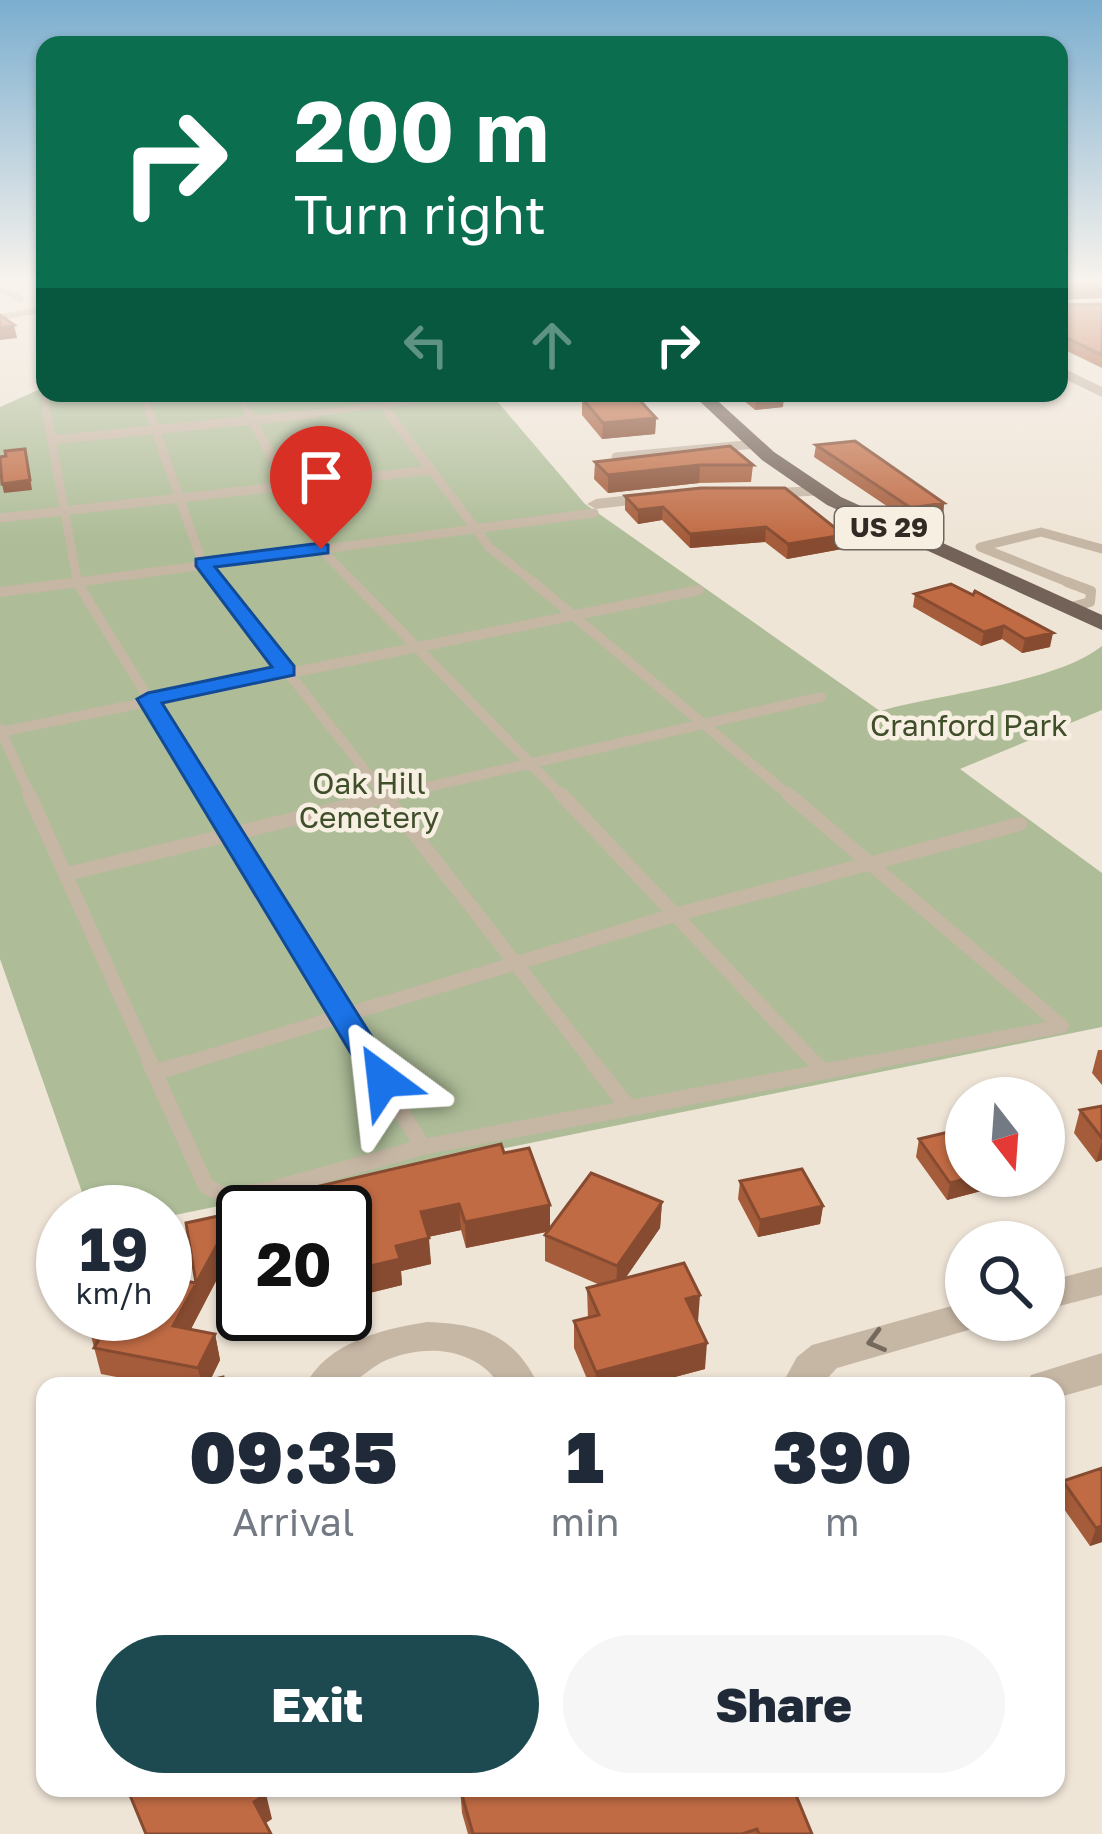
<!DOCTYPE html>
<style>
:root{--surface:#fff;--page:#f6f6f7;--text:#1f2937;--muted:#747a83;--accent:#1d4a51}
body{margin:0;font-family:"Golos Text",sans-serif;background:var(--page);color:var(--text);height:100vh;display:flex;flex-direction:column;font-size:45px;white-space:nowrap}
*{box-sizing:border-box;margin:0}
p{font-size:39px;color:var(--muted)}
.icon{flex:none;width:66px;height:66px;fill:none;stroke:currentColor;stroke-width:2;stroke-linecap:round;stroke-linejoin:round}
.map{position:relative;flex:1;overflow:hidden}
.panel{position:absolute;left:36px;top:1377px;width:1029px;height:420px;display:flex;flex-direction:column;background:var(--surface);border-radius:24px;box-shadow:0 3px 9px #0004}
.panel>*{flex:none}
.banner{position:absolute;left:36px;top:36px;width:1032px;height:366px;border-radius:24px;box-shadow:0 3px 9px #0004;background:#0b6e4f;color:#fff;overflow:hidden}
.needle{width:78px;rotate:163deg}
.buttons{position:absolute;left:945px;top:1077px;display:grid;gap:24px}
.buttons a{display:grid;place-items:center;width:120px;height:120px;border-radius:50%;background:var(--surface);box-shadow:0 3px 9px #0004;font-size:60px}
.speed{position:absolute;left:36px;top:1185px;display:flex;gap:24px;font-size:60px;font-weight:700;text-align:center}
.speed>*{display:grid;place-content:center;width:156px;height:156px;border-radius:50%;background:var(--surface);box-shadow:0 3px 9px #0004;line-height:1}
.speed small{font-size:30px;font-weight:400}
.speed .limit{border:6px solid #111;border-radius:18px;background:#fff;color:#111}
.pin{position:absolute;display:grid;place-items:center;width:102px;height:102px;color:#fff;margin:-123px -51px;border-radius:50% 50% 50% 0;rotate:-45deg;box-shadow:0 0 12px #0007}
.pin .icon{rotate:45deg}
.me{position:absolute;width:132px;margin:-66px;rotate:330deg;stroke-linejoin:round;filter:drop-shadow(0 0 9px #0008)}
.turn{display:flex;align-items:center;gap:42px;height:252px;padding:0 60px;font-size:54px}
.turn .icon{width:156px;height:156px;stroke-width:2.5}
.turn b{display:block;font-size:84px;line-height:102px}
.lanes{display:flex;align-items:center;height:114px;padding:0 60px;background:#0003;justify-content:center;gap:60px;direction:ltr}
.lanes .off{opacity:.35}
.eta{display:flex;justify-content:space-evenly;align-items:center;height:204px;text-align:center}
.eta b{font-size:72px;font-weight:800;line-height:84px}
.button{display:flex;gap:24px;margin-top:auto;padding:24px 60px}
.button a{flex:1;height:138px;border-radius:72px;background:var(--accent);color:#fff;font-size:48px;font-weight:800;line-height:138px;text-align:center}
.button a+a{background:var(--page);color:var(--text)}
.map>svg:first-child{display:block}
</style>
<div class="map">
<svg width="1102" height="1834" viewBox="0 0 1102 1834">
<rect width="100%" height="100%" fill="#efe5d7"/>
<path fill="#aebd98" d="M45,387V393H490L585,504L880,711C939,694 1056,683 1102,646V710L960,769L1102,873V1027L165,1217V1212H89L0,959V407Z"/>
<g fill="none" stroke-linecap="round" stroke-linejoin="round">
<path stroke="#c6b6a4" stroke-width="6" d="M0,289L21,299
M0,317L41,310
M143,393L151,417
M238,393L251,417
M374,393L392,417
M48,417L45,399L49,393
M285,417L478,393"/>
<path stroke="#c6b6a4" stroke-width="9" d="M47,414L78,585
M150,414L202,562L220,585
M249,414L321,549L356,585
M389,414L490,548L537,585
M51,440L315,414
M616,457L756,444
M0,518L431,470
M56,585L594,513
M1075,585L980,547L1041,532L1102,549"/>
<path stroke="#c6b6a4" stroke-width="10" d="M77,582L209,797
M217,582L386,797
M353,582L563,797
M533,582L791,797
M1067,582L1091,591L1090,602L1068,608
M0,592L79,582
M0,729L31,797
M0,732L699,590
M384,797L821,697"/>
<path stroke="#c6b6a4" stroke-width="14" d="M29,794L152,1066
M207,794L373,1066
M383,794L596,1066
M561,794L818,1066
M788,794L1062,1026L853,1066
M67,874L397,794
M177,1066L678,914L1020,824"/>
<path stroke="#c6b6a4" stroke-width="16" d="M150,1063L206,1186L225,1196L269,1190L423,1147
M371,1063L423,1147L869,1063
M593,1063L629,1108
M815,1063L823,1071
M156,1072L187,1063"/>
<path fill="#c6b6a4" fill-rule="evenodd" d="M1059,366L1102,387V397L1059,376Z
M818,486L826,491L824,495L756,499L748,494L756,489Z
M658,492L664,493V501L596,509L587,504L596,499Z
M1102,1267V1295L1044,1310V1282Z
M966,1302V1320H983L979,1327L837,1368L820,1386H781L797,1357L812,1345Z
M427,1322C482,1324 514,1335 539,1386H500C476,1346 422,1343 382,1362C371,1368 362,1377 351,1383C340,1390 318,1386 305,1386C327,1342 383,1329 427,1322Z
M1102,1353V1385L1056,1398V1386H1025L1031,1375Z"/>
<path fill="#736257" fill-rule="evenodd" d="M691,393H709L774,452L841,497L1102,615V630L827,505L762,460Z"/>
</g>
<path fill="#a55c3a" d="M1102,304V368L1067,351H1059V305Z
M735,393H779L783,407L755,410Z
M582,398L656,418L655,434L602,439L582,415Z
M816,445L944,503L943,516L909,521L814,457Z
M595,462L753,465L751,482L699,483L608,493L594,479Z
M625,496L844,535L842,549L787,559L765,542L690,548L662,520L638,524L625,510Z
M951,584L1050,647L1022,653L1002,639L981,646L913,607L915,594Z
M1098,1050H1102V1085L1092,1073Z
M1102,1106V1160L1096,1162L1074,1133L1080,1110Z
M919,1139L966,1176H1006L1004,1185L947,1200L916,1157Z
M504,1153L550,1205V1228L662,1202L660,1228L625,1278L698,1322H697L705,1369L641,1386H590L574,1348V1321L588,1318L587,1288L600,1285L545,1261V1235L547,1232L466,1248L461,1230L428,1237L431,1264L401,1271L402,1285L345,1299V1212L317,1204L315,1187Z
M740,1181L823,1206L820,1224L758,1237L738,1199Z
M274,1204L231,1315L222,1270L191,1329L215,1334L220,1360L211,1379L224,1386H163L101,1374L89,1328L196,1283Z
M1102,1468V1542L1090,1546L1057,1499L1063,1481Z
M460,1788L812,1834H468L462,1813Z"/>
<path fill="#864b30" d="M1102,287V298L1059,300L1061,290Z
M14,325L17,338L0,340V328Z
M1069,339L1067,351H1059V340Z
M784,397L783,407L755,410L756,400Z
M656,418L655,434L602,439L603,423Z
M27,458L32,490L4,493L2,484Z
M700,465L699,483L608,493V475Z
M944,503L943,516L909,521L911,508Z
M663,507L662,520L638,524V510Z
M766,527L765,542L690,548V534Z
M844,535L842,549L787,559L788,544Z
M1004,626L1002,639L981,646L984,632Z
M1053,633L1050,647L1022,653L1025,639Z
M1102,1141V1160L1096,1162Z
M976,1176H1006L1004,1185L947,1200L950,1183Z
M662,1202L660,1228L616,1292L617,1266Z
M459,1204L461,1230L423,1238L421,1212Z
M550,1205V1231L466,1248L465,1222Z
M823,1206L820,1224L758,1237L760,1220Z
M429,1238L431,1264L401,1271L402,1285L345,1299V1272L396,1246Z
M218,1243L222,1269L179,1352L173,1326Z
M243,1284V1312L231,1315L226,1289Z
M700,1295L698,1322L684,1325L686,1299Z
M215,1334L220,1360L207,1386H202L198,1368Z
M707,1343L705,1369L641,1386H595L596,1372Z
M1102,1526V1542L1090,1546L1096,1528Z
M266,1794L272,1819L260,1827L254,1802Z"/>
<path fill="#c06b44" stroke="#864b30" stroke-width="3" d="M1059,282H1102V287L1061,290L1059,299Z
M1102,304V355L1069,339L1059,340V305Z
M0,315L14,325L0,328Z
M748,393H779L784,397L756,400Z
M634,394L656,418L603,423L582,398Z
M855,441L944,503L911,508L816,445Z
M730,446L753,465H700L608,475L595,462Z
M25,449L30,480L2,484L0,457L6,456L5,451Z
M701,488H785L844,535L788,544L766,527L690,534L663,507L638,510L625,496Z
M951,584L973,595L975,591L1053,633L1025,639L1004,626L984,632L915,594Z
M1102,1106V1138L1080,1110Z
M966,1128V1176H976L950,1183L919,1139Z
M501,1144L504,1153L529,1148L550,1205L465,1222L459,1204L421,1212L429,1238L396,1246L400,1259L345,1272V1212H282L319,1204L315,1187Z
M802,1169L823,1206L760,1220L740,1181Z
M591,1173L662,1202L617,1266L545,1235Z
M274,1204L276,1212H243V1284L226,1289L218,1243L173,1326L215,1334L198,1368L94,1348L104,1331L89,1328L97,1314H165V1277L196,1283L186,1223Z
M684,1263L700,1295L686,1299L707,1343L596,1372L574,1321L599,1315L587,1288Z
M223,1377L224,1386H183Z
M1102,1468V1526L1096,1528L1063,1481Z
M127,1788H263L266,1794L254,1802L271,1834H146Z
M460,1788H793L812,1834H759L757,1829L742,1834H473Z"/>
<defs><path id="oneway-chevron" d="M-2-3.5L2.5 0L-2 3.5" fill="none" stroke-width="1.6" stroke-linecap="round" stroke-linejoin="round" transform="scale(3)"/></defs>
<use stroke="#75695e" href="#oneway-chevron" transform="translate(876 1341) rotate(165)"/>
<linearGradient id="sky" x2="0" y2="1"><stop stop-color="#7baecf"/><stop offset="0.52" stop-color="#f8f3ed"/><stop offset="1" stop-color="#f8f3ed" stop-opacity="0"/></linearGradient>
<rect width="1102" height="539" fill="url(#sky)"/>
<path fill="#1a73e8" stroke="#114b97" stroke-width="3" d="M321,543L328,545V553L215,567L294,666V675L162,703L399,1080L394,1088H372L137,699L148,693L272,667L196,566V559Z"/>
<g text-anchor="middle" stroke-width="9" stroke-linejoin="round" paint-order="stroke">
<rect fill="#f7efe2" stroke="#6d655e" stroke-width="3" x="835" y="507" width="108" height="42" rx="9"/>
<g font-size="27" font-weight="bold" fill="#322a25">
<text x="889" y="537">US 29</text>
</g>
<g font-size="30" fill="#3f4f2a" stroke="#f7efe2">
<text x="969" y="736">Cranford Park</text>
<text x="369" y="794">Oak Hill<tspan x="369" dy="34">Cemetery</tspan></text>
</g>
</g>
</svg>
<div class="buttons">
<a><svg class="needle" viewBox="-14 -14 28 28"><path d="M0-13l5 13h-10z" fill="#e53935"/><path d="M0 13l5-13h-10z" fill="#747a83"/></svg></a>
<a><svg class="icon" aria-label="search" viewBox="0 0 24 24"><circle cx="10" cy="10" r="6"/><path d="M15 15l6 6"/></svg></a>
</div>
<div class="speed"><div>19<small>km/h</small></div><div class="limit">20</div></div>
<div class="pin" style="left:321px;top:549px;background:#d93025"><svg class="icon" aria-label="arrive" viewBox="0 0 24 24"><path d="M6 21V4h12l-3 4 3 4H6"/></svg></div>
<svg class="me" style="left:383px;top:1080px" viewBox="-20 -20 40 40"><path d="M0-17L14 15 0 8-14 15z" fill="#1a73e8" stroke="#fff" stroke-width="4"/></svg>
<div class="banner">
<div class="turn"><svg class="icon" aria-label="right" viewBox="0 0 24 24"><path d="M7 20v-9h11M14 6l5 5-5 5"/></svg><div><b>200 m</b>Turn right</div></div>
<div class="lanes"><svg class="icon off" aria-label="left" viewBox="0 0 24 24"><path d="M17 20v-9H6M10 6l-5 5 5 5"/></svg><svg class="icon off" aria-label="ahead" viewBox="0 0 24 24"><path d="M12 20V5M6 11l6-6 6 6"/></svg><svg class="icon" aria-label="right" viewBox="0 0 24 24"><path d="M7 20v-9h11M14 6l5 5-5 5"/></svg></div>
</div>
<section class="panel">
<div class="eta">
<div><b>09:35</b><p>Arrival</p></div>
<div><b>1</b><p>min</p></div>
<div><b>390</b><p>m</p></div>
</div>
<div class="button"><a>Exit</a><a>Share</a></div>
</section>
</div>
